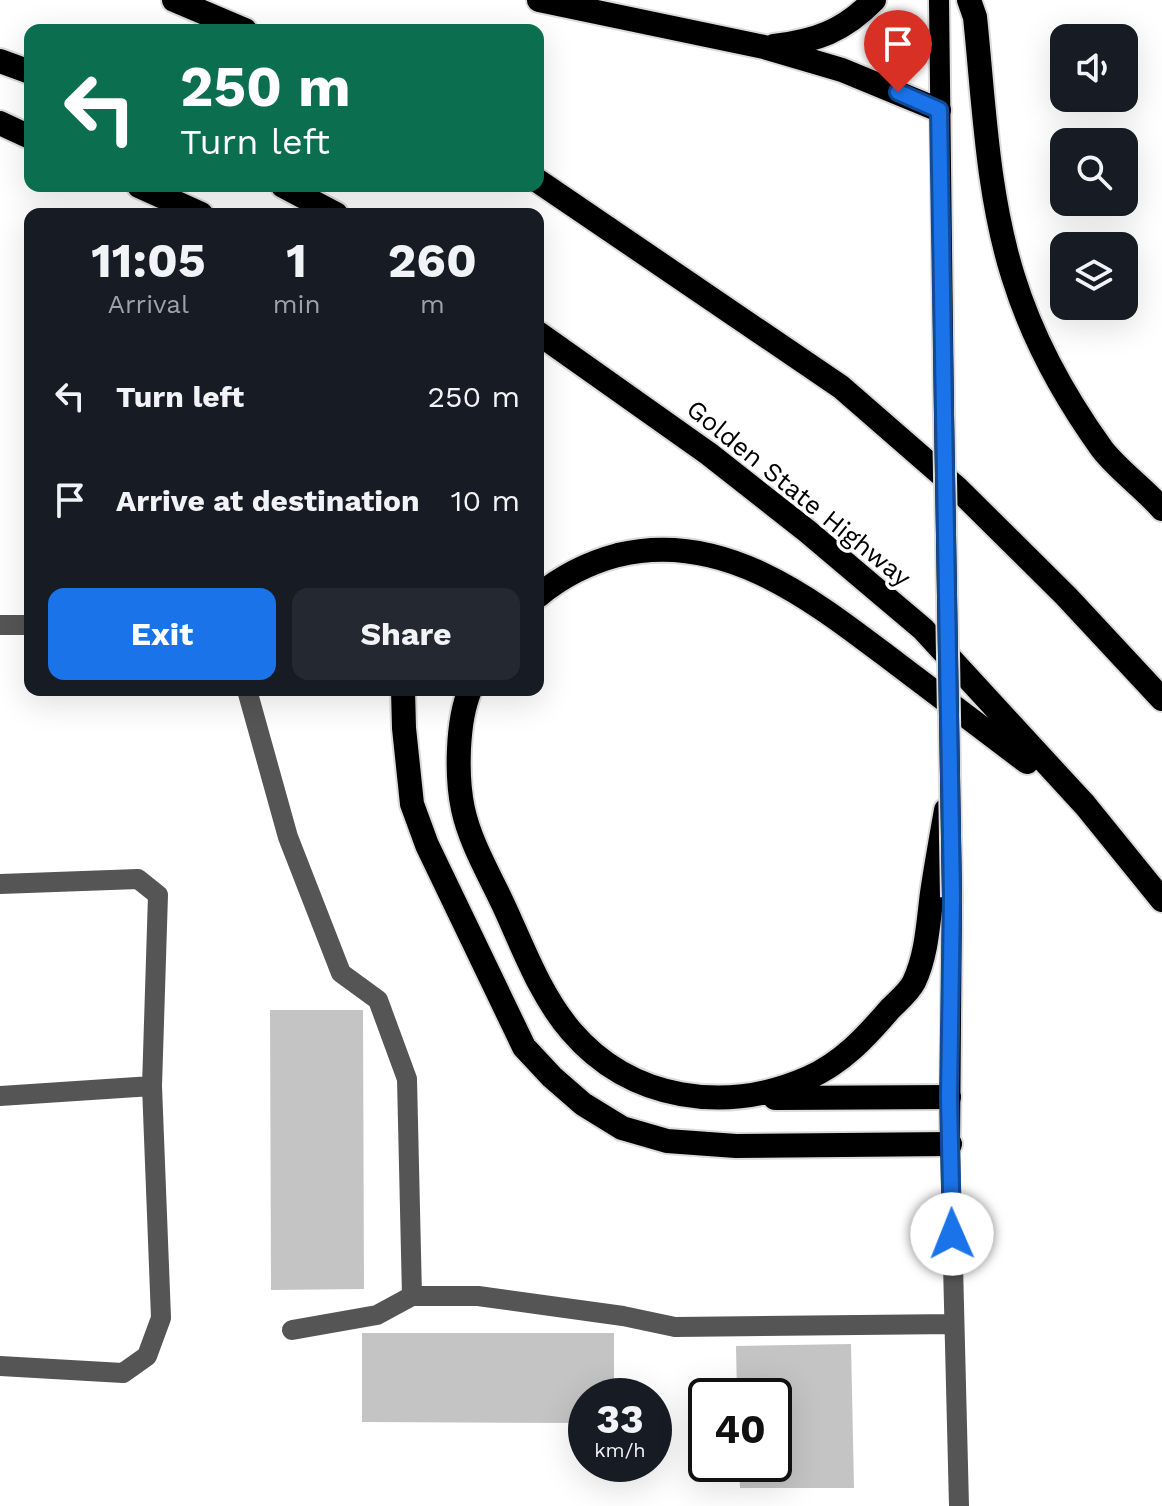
<!DOCTYPE html>
<style>
:root{--surface:#171b24;--page:#242831;--text:#f1f3f6;--muted:#9ea1a6;--accent:#1a73e8}
body{margin:0;font-family:"Work Sans",sans-serif;background:var(--page);color:var(--text);height:100vh;display:flex;flex-direction:column;font-size:30px;white-space:nowrap}
*{box-sizing:border-box;margin:0}
p{font-size:26px;color:var(--muted)}
.icon{flex:none;width:44px;height:44px;fill:none;stroke:currentColor;stroke-width:2;stroke-linecap:round;stroke-linejoin:round}
.map{position:relative;flex:1;overflow:hidden}
.sheet{position:absolute;left:24px;top:208px;width:520px;height:488px;display:flex;flex-direction:column;background:var(--surface);border-radius:16px;box-shadow:0 8px 32px #0002}
.sheet>*{flex:none}
.guide{position:absolute;left:24px;top:24px;width:520px;height:168px;border-radius:16px;box-shadow:0 8px 32px #0002;background:#0b6e4f;color:#fff;overflow:hidden}
.buttons{position:absolute;left:1050px;top:24px;display:grid;gap:16px}
.buttons a{display:grid;place-items:center;width:88px;height:88px;border-radius:16px;background:var(--surface);box-shadow:0 8px 32px #0002;font-size:40px}
.speed{position:absolute;left:568px;top:1378px;display:flex;gap:16px;font-size:40px;font-weight:700;text-align:center}
.speed>*{display:grid;place-content:center;width:104px;height:104px;border-radius:50%;background:var(--surface);box-shadow:0 8px 32px #0002;line-height:1}
.speed small{font-size:20px;font-weight:400}
.speed .limit{border:4px solid #111;border-radius:12px;background:#fff;color:#111}
.pin{position:absolute;display:grid;place-items:center;width:68px;height:68px;color:#fff;margin:-82px -34px;border-radius:50% 50% 50% 0;rotate:-45deg;box-shadow:0 0 8px #0007}
.pin .icon{rotate:45deg}
.me{position:absolute;width:88px;margin:-44px;rotate:359deg;stroke-linejoin:round;filter:drop-shadow(0 0 6px #0008)}
.turn{display:flex;align-items:center;gap:28px;height:168px;padding:0 24px;font-size:36px}
.turn .icon{width:104px;height:104px;stroke-width:2.5}
.turn b{display:block;font-size:56px;line-height:68px}
.eta{display:flex;justify-content:space-evenly;align-items:center;height:136px;text-align:center}
.eta b{font-size:48px;font-weight:700;line-height:56px}
.action{display:flex;gap:16px;margin-top:auto;padding:16px 24px}
.action a{flex:1;height:92px;border-radius:16px;background:var(--accent);color:#fff;font-size:32px;font-weight:700;line-height:92px;text-align:center}
.action a+a{background:var(--page);color:var(--text)}
ul{padding:0;list-style:none}
li{display:flex;align-items:center;gap:24px;height:104px;padding:0 24px}
li div{flex:1}
li b{display:block;font-size:30px}
li em{font-style:normal}
.map>svg:first-child{display:block}
</style>
<div class="map">
<svg width="1162" height="1506" viewBox="0 0 1162 1506">
<rect width="100%" height="100%" fill="#fff"/>
<path fill="#c4c4c4" d="M270,1010H363L364,1289L271,1290Z
M362,1333H614V1396H586V1423L362,1422Z
M851,1344L854,1488H740L739,1464H774V1396H737L736,1346Z"/>
<g fill="none" stroke-linecap="round" stroke-linejoin="round">
<defs>
<path id="major" d="M939,0L944,415
M950,1144L952,897"/>
<path id="highway" d="M174,0L245,30
M539,0L764,47L842,70L939,110
M969,0L975,17C984,103 987,193 1013,276C1032,338 1064,396 1102,449C1119,471 1144,488 1162,509
M774,46C816,41 844,31 874,0
M0,61L30,72
M0,123L30,137
M538,181L841,387L957,488L1066,596L1162,699
M139,186L201,214
M283,186L336,214
M538,333L709,454L807,531L923,629L1085,805L1162,900
M538,596C562,576 588,563 618,555C726,529 815,602 896,663C940,696 983,729 1027,762
M403,690L404,728L412,804L427,845L524,1047L552,1077L583,1104L622,1128L667,1141L736,1146L950,1144
M470,690C457,721 456,776 463,809C470,842 489,874 503,904C523,947 540,995 571,1031C631,1101 726,1114 808,1078C842,1063 866,1037 890,1009C898,1001 909,992 914,982C927,954 928,924 932,893C936,866 941,838 946,810
M775,1098L949,1097"/>
</defs>
<use href="#major" stroke="#dbdbdb" stroke-width="24"/>
<use href="#highway" stroke="#dbdbdb" stroke-width="28"/>
<path stroke="#555" stroke-width="20" d="M0,625H30
M247,690L288,837L341,973L378,1000L407,1079L412,1296H478L623,1316L675,1327L954,1324
M0,884L138,879L158,895L152,1086L161,1318L147,1356L123,1373L0,1366
M0,1096L152,1086
M950,1144L959,1506
M292,1330L377,1315L412,1296"/>
<use href="#major" stroke="#000" stroke-width="20"/>
<use href="#highway" stroke="#000" stroke-width="24"/>
<defs>
<path id="major-bridge" d="M944,415L952,897"/>
</defs>
<use href="#major-bridge" stroke="#dbdbdb" stroke-width="24" stroke-linecap="butt"/>
<use href="#major-bridge" stroke="#000" stroke-width="20"/>
</g>
<g fill="none" stroke-linecap="round" stroke-linejoin="round">
<defs>
<path id="route" d="M898,92L939,110L952,897L949,1097L952,1234"/>
</defs>
<use href="#route" stroke="#114b97" stroke-width="20"/>
<use href="#route" stroke="#1a73e8" stroke-width="14"/>
</g>
<g text-anchor="middle" stroke-width="7" stroke-linejoin="round" paint-order="stroke">
<g font-size="26" fill="#000" stroke="#fff">
<text transform="translate(799 493) rotate(39)" y="9">Golden State Highway</text>
</g>
</g>
</svg>
<div class="buttons">
<a><svg class="icon" aria-label="sound" viewBox="0 0 24 24"><path d="M4 9h4l5-4v14l-5-4H4zM17 9q2 3 0 6"/></svg></a>
<a><svg class="icon" aria-label="search" viewBox="0 0 24 24"><circle cx="10" cy="10" r="6"/><path d="M15 15l6 6"/></svg></a>
<a><svg class="icon" aria-label="layers" viewBox="0 0 24 24"><path d="M12 4l9 5-9 5-9-5zM3 14l9 5 9-5"/></svg></a>
</div>
<div class="speed"><div>33<small>km/h</small></div><div class="limit">40</div></div>
<div class="pin" style="left:898px;top:92px;background:#d93025"><svg class="icon" aria-label="arrive" viewBox="0 0 24 24"><path d="M6 21V4h12l-3 4 3 4H6"/></svg></div>
<svg class="me" style="left:952px;top:1234px" viewBox="-20 -20 40 40"><circle r="19" fill="#fff"/><path d="M0-13L10 11 0 6-10 11z" fill="#1a73e8"/></svg>
<div class="guide">
<div class="turn"><svg class="icon" aria-label="left" viewBox="0 0 24 24"><path d="M17 20v-9H6M10 6l-5 5 5 5"/></svg><div><b>250 m</b>Turn left</div></div>
</div>
<section class="sheet">
<div class="eta">
<div><b>11:05</b><p>Arrival</p></div>
<div><b>1</b><p>min</p></div>
<div><b>260</b><p>m</p></div>
</div>
<ul>
<li><svg class="icon" aria-label="left" viewBox="0 0 24 24"><path d="M17 20v-9H6M10 6l-5 5 5 5"/></svg><div><b>Turn left</b></div><em>250 m</em></li>
<li><svg class="icon" aria-label="arrive" viewBox="0 0 24 24"><path d="M6 21V4h12l-3 4 3 4H6"/></svg><div><b>Arrive at destination</b></div><em>10 m</em></li>
</ul>
<div class="action"><a>Exit</a><a>Share</a></div>
</section>
</div>
